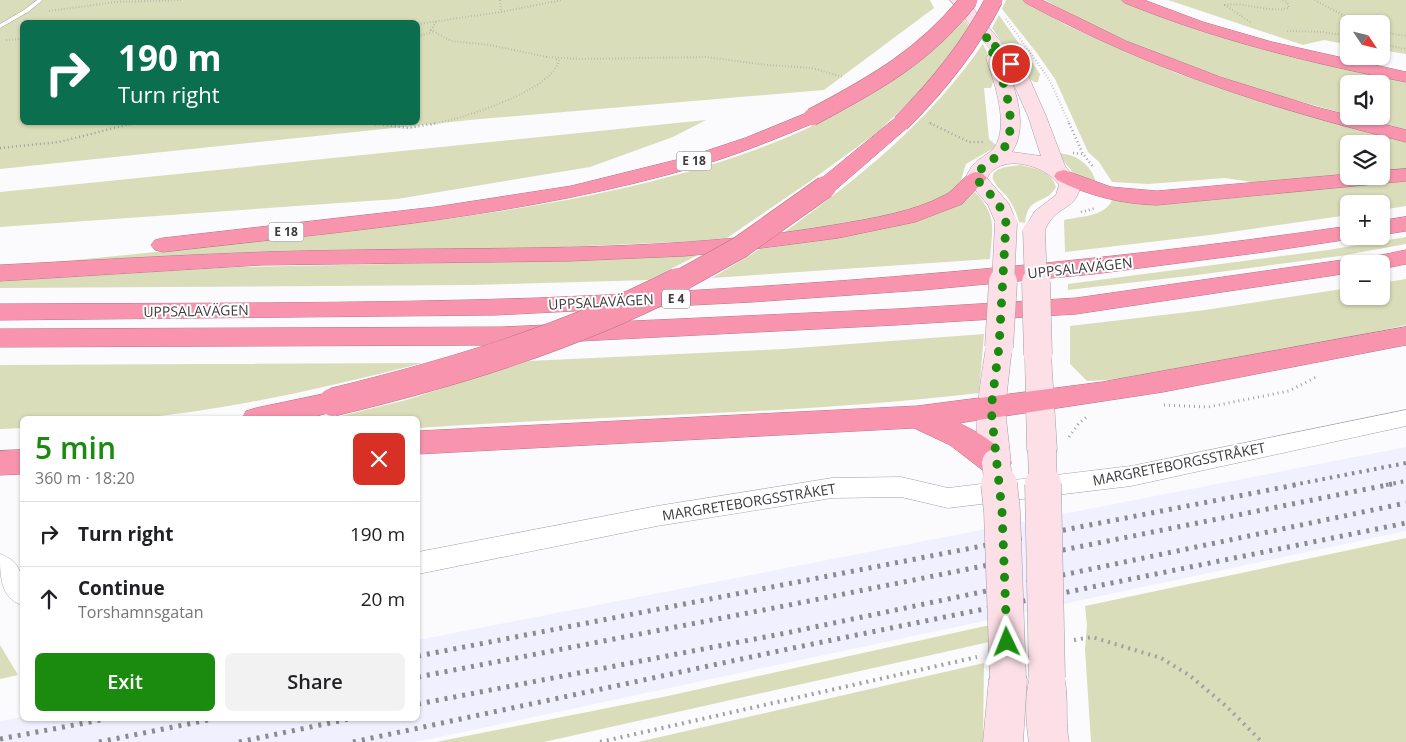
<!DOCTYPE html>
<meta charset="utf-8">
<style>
:root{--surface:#fff;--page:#f2f2f2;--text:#202124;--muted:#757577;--line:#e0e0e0;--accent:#1a8b0e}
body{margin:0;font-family:"Open Sans",sans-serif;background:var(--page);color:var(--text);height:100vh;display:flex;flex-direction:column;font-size:19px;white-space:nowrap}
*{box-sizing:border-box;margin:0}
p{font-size:16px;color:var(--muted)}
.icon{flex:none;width:28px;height:28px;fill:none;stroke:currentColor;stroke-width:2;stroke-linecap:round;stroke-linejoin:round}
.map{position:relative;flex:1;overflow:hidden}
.side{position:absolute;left:20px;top:416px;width:400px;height:305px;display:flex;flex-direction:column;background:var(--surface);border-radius:8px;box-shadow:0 1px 4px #0004}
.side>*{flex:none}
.hud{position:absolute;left:20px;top:20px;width:400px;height:105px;border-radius:8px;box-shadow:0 1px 4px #0004;background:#0b6e4f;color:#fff;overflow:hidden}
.needle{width:32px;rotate:125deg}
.buttons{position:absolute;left:1340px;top:15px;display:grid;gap:10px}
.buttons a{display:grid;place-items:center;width:50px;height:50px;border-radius:8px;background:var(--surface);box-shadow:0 1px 4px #0004;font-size:25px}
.pin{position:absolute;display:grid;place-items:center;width:42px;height:42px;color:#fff;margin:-21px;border:2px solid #fff;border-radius:50%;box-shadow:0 1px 5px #0007}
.me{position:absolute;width:55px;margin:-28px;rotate:358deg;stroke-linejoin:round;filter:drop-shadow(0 0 4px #0008)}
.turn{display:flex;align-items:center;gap:18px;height:105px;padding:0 15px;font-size:22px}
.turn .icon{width:65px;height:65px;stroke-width:2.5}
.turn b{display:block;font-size:35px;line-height:42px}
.round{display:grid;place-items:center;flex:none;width:52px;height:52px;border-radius:8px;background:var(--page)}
.head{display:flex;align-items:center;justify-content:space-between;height:85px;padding:0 15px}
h1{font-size:30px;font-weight:600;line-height:38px;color:var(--accent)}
.button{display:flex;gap:10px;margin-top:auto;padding:10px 15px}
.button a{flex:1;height:58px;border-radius:8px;background:var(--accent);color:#fff;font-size:20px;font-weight:600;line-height:58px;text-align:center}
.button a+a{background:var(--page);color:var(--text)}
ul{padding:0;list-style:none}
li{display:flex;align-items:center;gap:15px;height:65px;padding:0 15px;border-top:1px solid var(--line)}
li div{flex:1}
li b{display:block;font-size:19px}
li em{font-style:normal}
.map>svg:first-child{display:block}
</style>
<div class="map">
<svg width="1406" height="742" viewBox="0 0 1406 742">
<rect width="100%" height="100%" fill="#fbfbfe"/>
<path fill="#f0f0ff" d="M1406,447V531L416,742H0V721L22,717V719H418V640Z"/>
<path fill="#daddb9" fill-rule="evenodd" d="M0,0H930L934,8L824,90L480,119L0,169ZM22,22H418V122H22Z
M1006,0H1021L1068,26L1179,74L1243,96L1406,142V170L1381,172V144H1349V175L1258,183L1225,178L1149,184L1112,182L1099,162L1088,152L1055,79L1036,52L1002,9Z
M1045,0H1121L1173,21L1242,43L1302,59L1406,80V130L1353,116H1381V84H1349V115C1245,87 1139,54 1045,0Z
M1168,0H1406V54L1381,50V24H1349V45L1324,40L1303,45Z
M999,15L1040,74L1038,82H1034L1025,75L992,28Z
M965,20L970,27L954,51L926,85L879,131L809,182L724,240L540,248L226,253L15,266C120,256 225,245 330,233C537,209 814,179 965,20Z
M983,44C990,59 998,72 991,88H984L989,139L997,146L966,164C963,172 962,182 956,188C935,212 817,229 782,234C859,178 928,123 983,44Z
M706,120L673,137L590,167L397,199L0,227V192Z
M1057,153C1078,154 1093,166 1097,186L1075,175Z
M1020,165C1034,168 1052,171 1056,187C1047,205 1027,195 1025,223L1019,222C1017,214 1013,205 1008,198C1004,192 998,189 995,183C985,168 1010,166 1020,165Z
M1406,181V206L1381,210V204H1349V215L1210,235L1065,252L1064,220C1080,216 1105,217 1112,200L1173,202Z
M975,192C998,216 992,229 990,259L712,278L760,249L841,237L898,225L944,211L964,202Z
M1406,237V244L1340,256L1197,275L1068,290V284L1328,250Z
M698,255L649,280L473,285L0,288V281L239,267L489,262Z
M1406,279V325L1349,338L1128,379L1087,381L1070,364V326L1205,310L1349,288V296H1381V283Z
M984,334L979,393C793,415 604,415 418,428V419H329L406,400L528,361L783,349Z
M423,363C327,387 231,410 132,419C96,422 59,419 22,419V428L0,429V365Z
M1406,538V742H1091L1085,649L1087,625L1085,606Z
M990,625L989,642L544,742H436L663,697Z
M0,645L18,675L0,679Z
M984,663L983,742H638Z"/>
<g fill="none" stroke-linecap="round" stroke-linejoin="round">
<defs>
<path id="lane" d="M37,0H43L28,12L0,28V24L24,10Z"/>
<path id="street" d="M1406,410V426L1131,486L948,508L901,497L832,498L657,526L418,574V552L657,506L832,478L901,477L948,488L1131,466Z
M0,554C26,563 22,582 22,605C0,598 0,575 0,554Z"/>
<path id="secondary" d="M950,0H966L1027,73L1046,116L1065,166L1081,185C1075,210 1061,205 1050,221C1046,226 1045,231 1042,236L1034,238L1026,236L1023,231L1035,211L1056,195L1059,185C1046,165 1000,152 987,178L1009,204L1017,223L1014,228L1006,230L998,228L988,205L965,178C968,174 970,168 973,165C979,158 988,155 994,148C1010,126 994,81 986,58L989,54L993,53ZM1009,74L1028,116L1041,156L1012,152C1027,129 1018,97 1009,74Z
M999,338L1008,341L1012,347L1005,409L1011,463L1007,472L996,475L985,472C969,441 981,380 986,347L990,341Z
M1038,346L1048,348L1051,355L1057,450L1053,458L1042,462L1031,458L1027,450L1025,355L1028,348Z
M1047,660L1060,665C1071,689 1064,716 1069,742H1029C1025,717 1024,688 1034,665Z
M1008,661L1021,666L1027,679L1023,742H983L989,679L995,666Z"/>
<path id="highway" d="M1023,0H1042L1126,41L1220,77L1316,107L1406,130V142C1270,108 1150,70 1026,3Z
M1122,0H1144L1203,22L1272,42L1406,72V82C1310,63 1216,40 1125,3Z
M812,111L819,113L821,117L819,121C780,137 742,153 702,165C527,217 344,231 163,252L155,250L151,245L155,240L163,238L435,207L571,186L688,157L745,138Z
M901,117L908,119L911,123L908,127L833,192L825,193L817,192L814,187L817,182L894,119Z
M1406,169V181L1157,205C1122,204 1089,196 1057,180L1054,176L1057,172L1064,170L1111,187L1157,191L1349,174V176H1381V171Z
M976,172L983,174L987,178L962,204L915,222L838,238L747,250L684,256L569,261L261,265L0,281V265C119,259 238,251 358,250C518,247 681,252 840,224C874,218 913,212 945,195C957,189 962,175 976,172Z
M1406,217V231L1381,235V221Z
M1349,226V236H1358L1357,238L1264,252L1094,274L923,290L752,302L496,315L0,320V304C179,303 358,304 537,298C809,287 1080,265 1349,226Z
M1406,250V264L1381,269V264H1349V273L1076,314L896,325L502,345L0,347V329L502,327L896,309L1076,298L1349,259C1358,261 1394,252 1406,250Z
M1406,327V345L1163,392L959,423C977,432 1002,445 1011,463L1007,472L996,475L985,472L950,445L914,428L418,454V431L917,406L1102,382Z
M333,392L343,395L347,402L343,409L305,419H242L246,411L256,408Z
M22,450V474L0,475V451Z"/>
</defs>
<use href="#lane" stroke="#9f9fa6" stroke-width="1"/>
<use href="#street" stroke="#9f9fa6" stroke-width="1"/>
<use href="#secondary" stroke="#9f9fa6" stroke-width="1"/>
<use href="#highway" stroke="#b67587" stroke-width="1"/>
<path stroke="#a0a0a3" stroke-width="2" stroke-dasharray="0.5 2.5" stroke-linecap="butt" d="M500,0L501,12
M1315,0L1359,24
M49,11L116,2L181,0
M1006,19L1049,79L1070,125
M436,22L431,30L451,41L490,45L547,57
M1250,22L1225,5C1247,2 1268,13 1289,8L1287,2L1281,0
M418,24L501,12L562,0
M1287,31L1323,32L1349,36
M1381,32L1406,36
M418,36L434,32
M6,40L22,39
M1381,44L1406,49
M546,57L579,59L707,57L767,65L812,68L843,77
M367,122L376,125
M929,123L933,125
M129,125L140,122
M431,125C461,118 552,92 559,60L556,59"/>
<path stroke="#a0a0a3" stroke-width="2.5" stroke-dasharray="1 3" stroke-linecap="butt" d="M371,123L408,128L437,123
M930,123L969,142H983
M1069,123L1083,154L1094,168
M0,148L59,142L134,123
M1073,153L1083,154
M1081,212L1096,208"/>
<path stroke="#a0a0a3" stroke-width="3" stroke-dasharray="1 4" stroke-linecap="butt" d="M1164,405L1208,407L1289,391L1318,376
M1069,437L1079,423L1088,416"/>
<path stroke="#a0a0a3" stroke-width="4" stroke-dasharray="2 5" stroke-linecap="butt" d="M1074,640L1092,637L1161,658L1189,675L1226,706L1262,742
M600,742L977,657"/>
<use href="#lane" fill="#fff" fill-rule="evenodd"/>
<use href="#street" fill="#fff" fill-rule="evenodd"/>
<use href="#secondary" fill="#fddfe7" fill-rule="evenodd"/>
<use href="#highway" fill="#f894ae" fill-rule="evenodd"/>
<path stroke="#8b8b8e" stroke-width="4" stroke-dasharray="2.5 5" stroke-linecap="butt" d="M1293,485L1406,463
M1386,485L1406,481"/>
<path stroke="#8b8b8e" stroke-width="5" stroke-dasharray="3 6" stroke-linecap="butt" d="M418,656L1300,484
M418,677L779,607L1392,484
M418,704L786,633L1406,503
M0,739L106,719
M99,742L213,719
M239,742L349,719
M353,742L793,648L1406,523"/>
<defs>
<path id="secondary-bridge-far2" d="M1034,231L1036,283
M1003,283L1006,223"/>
<path id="secondary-bridge-far1" d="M1036,282L1038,355
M999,347L1003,282
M1042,450L1043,485
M996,463L999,485"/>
<path id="secondary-bridge" d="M999,484L1002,511L1008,679
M1043,484L1047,678"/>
<path id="highway-bridge-far2" d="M812,117C873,85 926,55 969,0
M901,123C938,86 970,47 994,0"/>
<path id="highway-bridge-far1" d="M676,283L739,248L825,187"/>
<path id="highway-bridge" d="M333,402C453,373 568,338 678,282"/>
</defs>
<use href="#secondary-bridge-far2" stroke="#9f9fa6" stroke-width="23" stroke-linecap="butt"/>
<use href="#secondary-bridge-far1" stroke="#9f9fa6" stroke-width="29" stroke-linecap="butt"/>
<use href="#secondary-bridge" stroke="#9f9fa6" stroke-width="37" stroke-linecap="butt"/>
<use href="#highway-bridge-far2" stroke="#b67587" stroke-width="18" stroke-linecap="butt"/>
<use href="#highway-bridge-far1" stroke="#b67587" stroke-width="23" stroke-linecap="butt"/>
<use href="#highway-bridge" stroke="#b67587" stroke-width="29" stroke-linecap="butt"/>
<use href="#secondary-bridge-far2" stroke="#fddfe7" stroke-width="22"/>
<use href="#secondary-bridge-far1" stroke="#fddfe7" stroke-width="28"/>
<use href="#secondary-bridge" stroke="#fddfe7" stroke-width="36"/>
<use href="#highway-bridge-far2" stroke="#f894ae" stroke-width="17"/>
<use href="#highway-bridge-far1" stroke="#f894ae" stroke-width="22"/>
<use href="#highway-bridge" stroke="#f894ae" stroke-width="28"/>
</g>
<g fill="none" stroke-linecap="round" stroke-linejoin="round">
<path stroke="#1a8b0e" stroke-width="9" stroke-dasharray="0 16.2" d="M1007,642L1002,511L991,409L999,347L1006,223C1001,201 989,195 976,178C981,163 996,161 1004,148C1022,121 997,63 986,36L1011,64"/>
</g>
<g text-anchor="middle" stroke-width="4" stroke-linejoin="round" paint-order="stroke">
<g fill="#fff" stroke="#767679" stroke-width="1">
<rect x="676.5" y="151.5" width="35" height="19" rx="4"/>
<rect x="268.5" y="222.5" width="35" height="19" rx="4"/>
<rect x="662" y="289.5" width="28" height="19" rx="4"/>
</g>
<g font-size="12" font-weight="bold" fill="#3c3c3f">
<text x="694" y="165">E 18</text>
<text x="286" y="236">E 18</text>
<text x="676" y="303">E 4</text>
</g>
<g font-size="14" fill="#3c3c3f" stroke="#fff">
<text transform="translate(1080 268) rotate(-6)" y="5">UPPSALAVÄGEN</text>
<text transform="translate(601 302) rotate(-3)" y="5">UPPSALAVÄGEN</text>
<text transform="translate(196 311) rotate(-1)" y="5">UPPSALAVÄGEN</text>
<text transform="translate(1179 464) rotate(-11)" y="5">MARGRETEBORGSSTRÅKET</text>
<text transform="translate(749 502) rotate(-9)" y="5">MARGRETEBORGSSTRÅKET</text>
</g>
</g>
</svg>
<div class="buttons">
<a><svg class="needle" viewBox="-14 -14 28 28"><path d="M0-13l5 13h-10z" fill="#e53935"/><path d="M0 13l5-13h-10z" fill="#757577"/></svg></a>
<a><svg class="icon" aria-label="sound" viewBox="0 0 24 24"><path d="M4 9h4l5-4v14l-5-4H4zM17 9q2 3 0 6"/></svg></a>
<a><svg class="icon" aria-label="layers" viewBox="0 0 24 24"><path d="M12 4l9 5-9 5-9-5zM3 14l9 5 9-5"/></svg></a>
<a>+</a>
<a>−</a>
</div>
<div class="pin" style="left:1011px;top:64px;background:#d93025"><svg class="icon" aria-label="arrive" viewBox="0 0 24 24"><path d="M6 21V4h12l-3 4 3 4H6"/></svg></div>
<svg class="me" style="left:1007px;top:642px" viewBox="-20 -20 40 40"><path d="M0-17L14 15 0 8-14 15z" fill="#1a8b0e" stroke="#fff" stroke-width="4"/></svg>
<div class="hud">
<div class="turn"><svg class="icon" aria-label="right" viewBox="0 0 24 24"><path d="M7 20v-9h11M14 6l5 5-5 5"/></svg><div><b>190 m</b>Turn right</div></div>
</div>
<section class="side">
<div class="head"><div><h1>5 min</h1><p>360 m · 18:20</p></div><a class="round" style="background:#d93025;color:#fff"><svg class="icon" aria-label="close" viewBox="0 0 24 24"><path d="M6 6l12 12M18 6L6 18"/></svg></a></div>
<ul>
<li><svg class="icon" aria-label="right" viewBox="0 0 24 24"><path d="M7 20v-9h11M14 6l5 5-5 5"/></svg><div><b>Turn right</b></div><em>190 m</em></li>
<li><svg class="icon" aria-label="ahead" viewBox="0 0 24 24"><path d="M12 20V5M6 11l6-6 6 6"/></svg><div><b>Continue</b><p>Torshamnsgatan</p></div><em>20 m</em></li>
</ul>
<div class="button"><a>Exit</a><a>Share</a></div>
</section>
</div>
